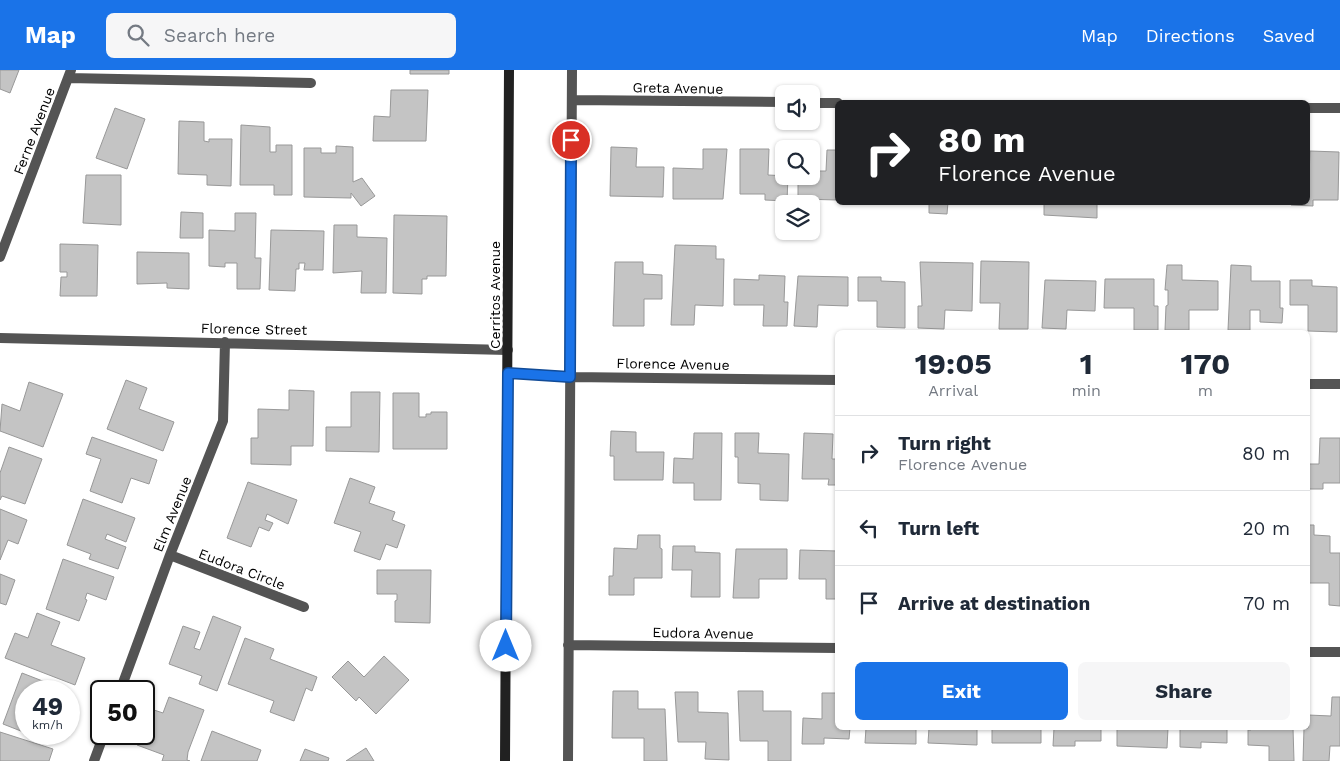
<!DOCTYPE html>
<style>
:root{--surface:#fff;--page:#f6f6f7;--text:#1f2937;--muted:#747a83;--line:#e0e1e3;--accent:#1a73e8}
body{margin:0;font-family:"Work Sans",sans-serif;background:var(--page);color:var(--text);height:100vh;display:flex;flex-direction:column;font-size:19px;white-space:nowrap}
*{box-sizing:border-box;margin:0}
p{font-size:16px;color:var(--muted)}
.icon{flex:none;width:28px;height:28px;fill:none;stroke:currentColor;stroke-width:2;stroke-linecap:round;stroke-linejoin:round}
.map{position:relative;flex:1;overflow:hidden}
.drawer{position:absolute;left:835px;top:260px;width:475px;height:400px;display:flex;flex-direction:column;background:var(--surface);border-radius:8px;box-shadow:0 1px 4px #0004}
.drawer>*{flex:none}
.banner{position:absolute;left:835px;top:30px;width:475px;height:105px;border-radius:8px;box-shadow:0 1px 4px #0004;background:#202124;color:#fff;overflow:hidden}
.tools{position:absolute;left:775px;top:15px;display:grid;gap:10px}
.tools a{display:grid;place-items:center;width:45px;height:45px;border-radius:8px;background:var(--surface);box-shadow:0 1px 4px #0004;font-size:25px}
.speed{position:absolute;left:15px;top:610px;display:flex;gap:10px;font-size:25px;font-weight:700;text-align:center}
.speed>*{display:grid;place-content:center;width:65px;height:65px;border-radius:50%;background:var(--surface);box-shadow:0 1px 4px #0004;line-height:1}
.speed small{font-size:12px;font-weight:400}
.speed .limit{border:2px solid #111;border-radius:8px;background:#fff;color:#111}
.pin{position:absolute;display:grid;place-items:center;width:42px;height:42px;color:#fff;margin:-21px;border:2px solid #fff;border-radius:50%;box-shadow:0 1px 5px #0007}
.me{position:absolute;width:55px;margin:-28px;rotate:0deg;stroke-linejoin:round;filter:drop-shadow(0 0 4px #0008)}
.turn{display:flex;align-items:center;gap:18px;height:105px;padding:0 20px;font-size:22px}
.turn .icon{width:65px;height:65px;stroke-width:2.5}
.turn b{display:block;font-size:35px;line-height:42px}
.eta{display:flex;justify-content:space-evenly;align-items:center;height:85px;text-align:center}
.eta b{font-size:30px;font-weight:700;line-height:35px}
.primary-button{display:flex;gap:10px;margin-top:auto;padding:10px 20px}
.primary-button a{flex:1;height:58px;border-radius:8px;background:var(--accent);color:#fff;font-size:20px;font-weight:700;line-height:58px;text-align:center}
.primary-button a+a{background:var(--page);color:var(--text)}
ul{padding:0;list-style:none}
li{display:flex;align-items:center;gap:15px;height:75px;padding:0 20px;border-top:1px solid var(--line)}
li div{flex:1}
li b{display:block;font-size:19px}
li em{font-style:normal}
header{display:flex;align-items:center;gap:30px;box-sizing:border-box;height:70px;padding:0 25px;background:var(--accent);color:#fff}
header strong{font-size:24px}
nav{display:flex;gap:28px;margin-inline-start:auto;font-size:18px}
.search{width:350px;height:45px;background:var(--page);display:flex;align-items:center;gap:12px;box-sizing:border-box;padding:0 18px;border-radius:8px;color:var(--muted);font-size:19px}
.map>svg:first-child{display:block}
</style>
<header>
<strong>Map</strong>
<div class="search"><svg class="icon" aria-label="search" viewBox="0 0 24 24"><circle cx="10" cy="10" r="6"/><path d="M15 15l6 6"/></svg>Search here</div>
<nav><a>Map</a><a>Directions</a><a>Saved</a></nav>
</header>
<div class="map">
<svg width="1340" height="691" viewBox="0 0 1340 691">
<rect width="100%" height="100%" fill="#fff"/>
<path fill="#c4c4c4" stroke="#989898" d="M0,0H19L10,23L0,19Z
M410,0H449V4H410Z
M391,20H428L426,71H373L374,46L390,47Z
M115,38L145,49L127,99L96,88Z
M179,51L204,52V71L209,72V69H232L231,116L207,115V105L178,104Z
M241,55L270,57V82H276V75H292V125H274V115H240Z
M336,76L353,77V112L362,108L375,126L361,136L351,123V128L304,127V78H321V83H336Z
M611,77L637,78L636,97H664L663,127L610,126Z
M703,79H727L723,129H673V98L703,99Z
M740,79H769L768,105L788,106L787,131L765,130V124H740Z
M827,80H838V130L798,129V106H811V101H826Z
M1310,81L1339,82L1338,130H1313V136L1291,135V132H1308Z
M86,105H121V155L83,153Z
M929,132H948L947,144L929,143Z
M1044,132H1097V148L1044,145Z
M181,142L203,143V168H180Z
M235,143H256L255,188H261L260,219H237V193H225V197L209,196V160L235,161Z
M394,145L447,146L446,206H427V209H422V224L393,223Z
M334,155H357V167L387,168L386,223H361L362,201L333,203Z
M271,160L324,161L323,200H304L305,193H299V199H296L295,221L269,220Z
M60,174L98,175L97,226H60L61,207H67V202H60Z
M675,175L716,176V189H724L723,236L695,235L694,255H671Z
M137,182L189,183V219L167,218V213L137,214Z
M981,191L1029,192L1028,259H999L1000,233H980Z
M615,192H643V204L662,205V229H644V256H613Z
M920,192L973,193L972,241L945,240L944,259L918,258V236H922Z
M1167,195H1182V210L1218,211V240H1189V260H1165L1166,236L1168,235V220H1165Z
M1231,195L1251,196V211H1280V238H1283L1282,253L1260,252V240H1250V260H1228Z
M759,205L785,206L784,232H788L787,256H763L764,235H734V209L759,210Z
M798,206L848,207V236L818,235L817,257L794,256Z
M858,207H881V211L905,212V258L877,257V231H858Z
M1105,209H1154V236H1158V260H1134V238H1104Z
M1045,210L1096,211L1095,241L1067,240L1066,259L1042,258Z
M1290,210H1312V216L1337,217V262L1308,261V235H1290Z
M126,310L147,318L139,339L174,352L163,381L107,359Z
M29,312L63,324L43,377L0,361L2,334L20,341Z
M289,320L314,321L313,376H291V395L251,394V368H258V339L289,340Z
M351,322H380L379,382L326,381V357H351Z
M393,323H419V347H426V344H431V342H447V379H393Z
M611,361L636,362V382H664L663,410H614V386H610Z
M694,363H722L721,430H694V413H673L674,388L693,389Z
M735,363H759L758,383L789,384L788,431L760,430V414L738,413V387H735Z
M804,363L833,364L832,389H838V415H828L829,409H802Z
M92,367L157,390L149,414L131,408L122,433L90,421L101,389L86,384Z
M1320,368H1340V413H1323V419H1308V394H1319Z
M9,377L42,389L25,434L2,426L0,430V403Z
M350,408L375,417L369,433L395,442L392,450L405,455L397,478L386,474L380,490L354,481L361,462L334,453Z
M248,412L297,430L288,454L267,444L265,450L273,453L269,461L259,457L251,477L227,468Z
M83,429L135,448L126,472L107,464L105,469L126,477L118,499L89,489L91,484L67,475Z
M0,439L27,450L18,474L8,470L0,490Z
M1308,455H1314V465L1330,466V483H1340V536L1329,535V513H1308Z
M638,465H660V478L662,479V508H634V525H609V506H613L614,478L637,479Z
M673,476H695V482L720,483V527H691L692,500H672Z
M736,479H787V509H759V528H733Z
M800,480L838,481V529H826V509H799Z
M63,489L114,507L106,530L87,523L85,529L87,530L79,551L46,539Z
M377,500H431L430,553L395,552V531L397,530V524H377Z
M0,504L15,510L6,535L0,533Z
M37,543L60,552L51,575L85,588L75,615L5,588L15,563L28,568Z
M213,546L241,557L217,621L199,614L202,606L169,594L183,556L200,562L194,578L200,580Z
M245,568L274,579L270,589L317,607L312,621L306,618L294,651L270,642L274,631L228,614Z
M384,586L409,610L376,644L359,627L356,631L332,607L348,591L364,607Z
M22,603L71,622L69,629V621H26V663L3,654Z
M613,621H638V639H665L667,691H644V668H612Z
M738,621H763V641H791V691H768V671H740Z
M675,622H698V642L728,643L729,690L705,689L706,672H678Z
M822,623H838V658H850L849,669L824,668V674H802L803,648L822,649Z
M169,627L204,640L188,682L187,690L190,691H162L164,685L137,675L141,664H144V657L151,639L163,643Z
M1332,627H1340V676H1330L1329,691H1303L1304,658H1308V645L1331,646Z
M866,658H916V674L865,673Z
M929,658H977V675L928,673Z
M992,658H1041V673H992Z
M1054,658H1101V671H1075V676H1053Z
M1117,658H1168L1167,678L1117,676Z
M1180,658H1227V673L1201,672V678L1180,677Z
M1251,658H1293L1294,691H1269V676L1248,675V660H1251Z
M212,661L261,680L257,691H201Z
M0,662L53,679L49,691H0Z
M366,678L374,691H346Z
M305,679L329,688L328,691H300Z"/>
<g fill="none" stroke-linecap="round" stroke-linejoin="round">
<path stroke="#545454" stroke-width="10" d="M68,8L311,13
M572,30L784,32
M811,33H838
M1308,38H1340
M0,187L71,0
M0,268L508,280
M508,303L570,307L838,310
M1308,314H1340
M170,485L304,537
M568,575L838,578
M1308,582H1340
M120,621L170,485L223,351L225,272
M94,691L104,664
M568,691L572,0"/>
<path stroke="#212121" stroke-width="10" d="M505,691L509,0"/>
</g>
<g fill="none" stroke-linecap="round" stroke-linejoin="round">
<defs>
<path id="route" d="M506,576L508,303L570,307L571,70"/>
</defs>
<use href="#route" stroke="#114b97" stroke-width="12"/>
<use href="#route" stroke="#1a73e8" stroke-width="9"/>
</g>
<g text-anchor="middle" stroke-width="5" stroke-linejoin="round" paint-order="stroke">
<g font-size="14" fill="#000" stroke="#fff">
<text transform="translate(678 18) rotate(1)" y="5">Greta Avenue</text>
<text transform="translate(34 61) rotate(-69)" y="5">Ferne Avenue</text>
<text transform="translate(495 225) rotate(-90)" y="5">Cerritos Avenue</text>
<text transform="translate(254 259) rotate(1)" y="5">Florence Street</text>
<text transform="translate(673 294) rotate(1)" y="5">Florence Avenue</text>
<text transform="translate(172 444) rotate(-68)" y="5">Elm Avenue</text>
<text transform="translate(242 499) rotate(21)" y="5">Eudora Circle</text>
<text transform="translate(703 563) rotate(1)" y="5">Eudora Avenue</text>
</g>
</g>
</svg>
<div class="tools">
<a><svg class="icon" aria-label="sound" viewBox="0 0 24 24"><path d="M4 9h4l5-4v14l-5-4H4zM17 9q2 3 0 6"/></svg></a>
<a><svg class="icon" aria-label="search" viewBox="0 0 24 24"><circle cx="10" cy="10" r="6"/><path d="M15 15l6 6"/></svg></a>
<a><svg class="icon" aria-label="layers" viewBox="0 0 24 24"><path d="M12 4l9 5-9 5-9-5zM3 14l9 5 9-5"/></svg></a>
</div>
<div class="speed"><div>49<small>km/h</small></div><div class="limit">50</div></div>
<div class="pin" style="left:571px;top:70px;background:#d93025"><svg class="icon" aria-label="arrive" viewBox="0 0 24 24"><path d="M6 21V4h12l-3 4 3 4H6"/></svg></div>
<svg class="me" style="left:506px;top:576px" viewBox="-20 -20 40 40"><circle r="19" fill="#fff"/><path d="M0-13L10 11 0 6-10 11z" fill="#1a73e8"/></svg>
<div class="banner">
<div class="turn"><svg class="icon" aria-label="right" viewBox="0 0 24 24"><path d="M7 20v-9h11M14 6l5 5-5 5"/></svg><div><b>80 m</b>Florence Avenue</div></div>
</div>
<section class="drawer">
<div class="eta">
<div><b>19:05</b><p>Arrival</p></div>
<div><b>1</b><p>min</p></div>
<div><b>170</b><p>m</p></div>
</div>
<ul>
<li><svg class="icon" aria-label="right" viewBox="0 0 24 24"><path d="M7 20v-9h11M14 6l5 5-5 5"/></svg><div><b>Turn right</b><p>Florence Avenue</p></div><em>80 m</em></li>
<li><svg class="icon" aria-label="left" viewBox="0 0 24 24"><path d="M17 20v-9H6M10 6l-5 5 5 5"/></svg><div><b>Turn left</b></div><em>20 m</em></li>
<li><svg class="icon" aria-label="arrive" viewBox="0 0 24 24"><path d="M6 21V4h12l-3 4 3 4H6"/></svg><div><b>Arrive at destination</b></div><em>70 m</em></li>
</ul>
<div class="primary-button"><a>Exit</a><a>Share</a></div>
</section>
</div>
